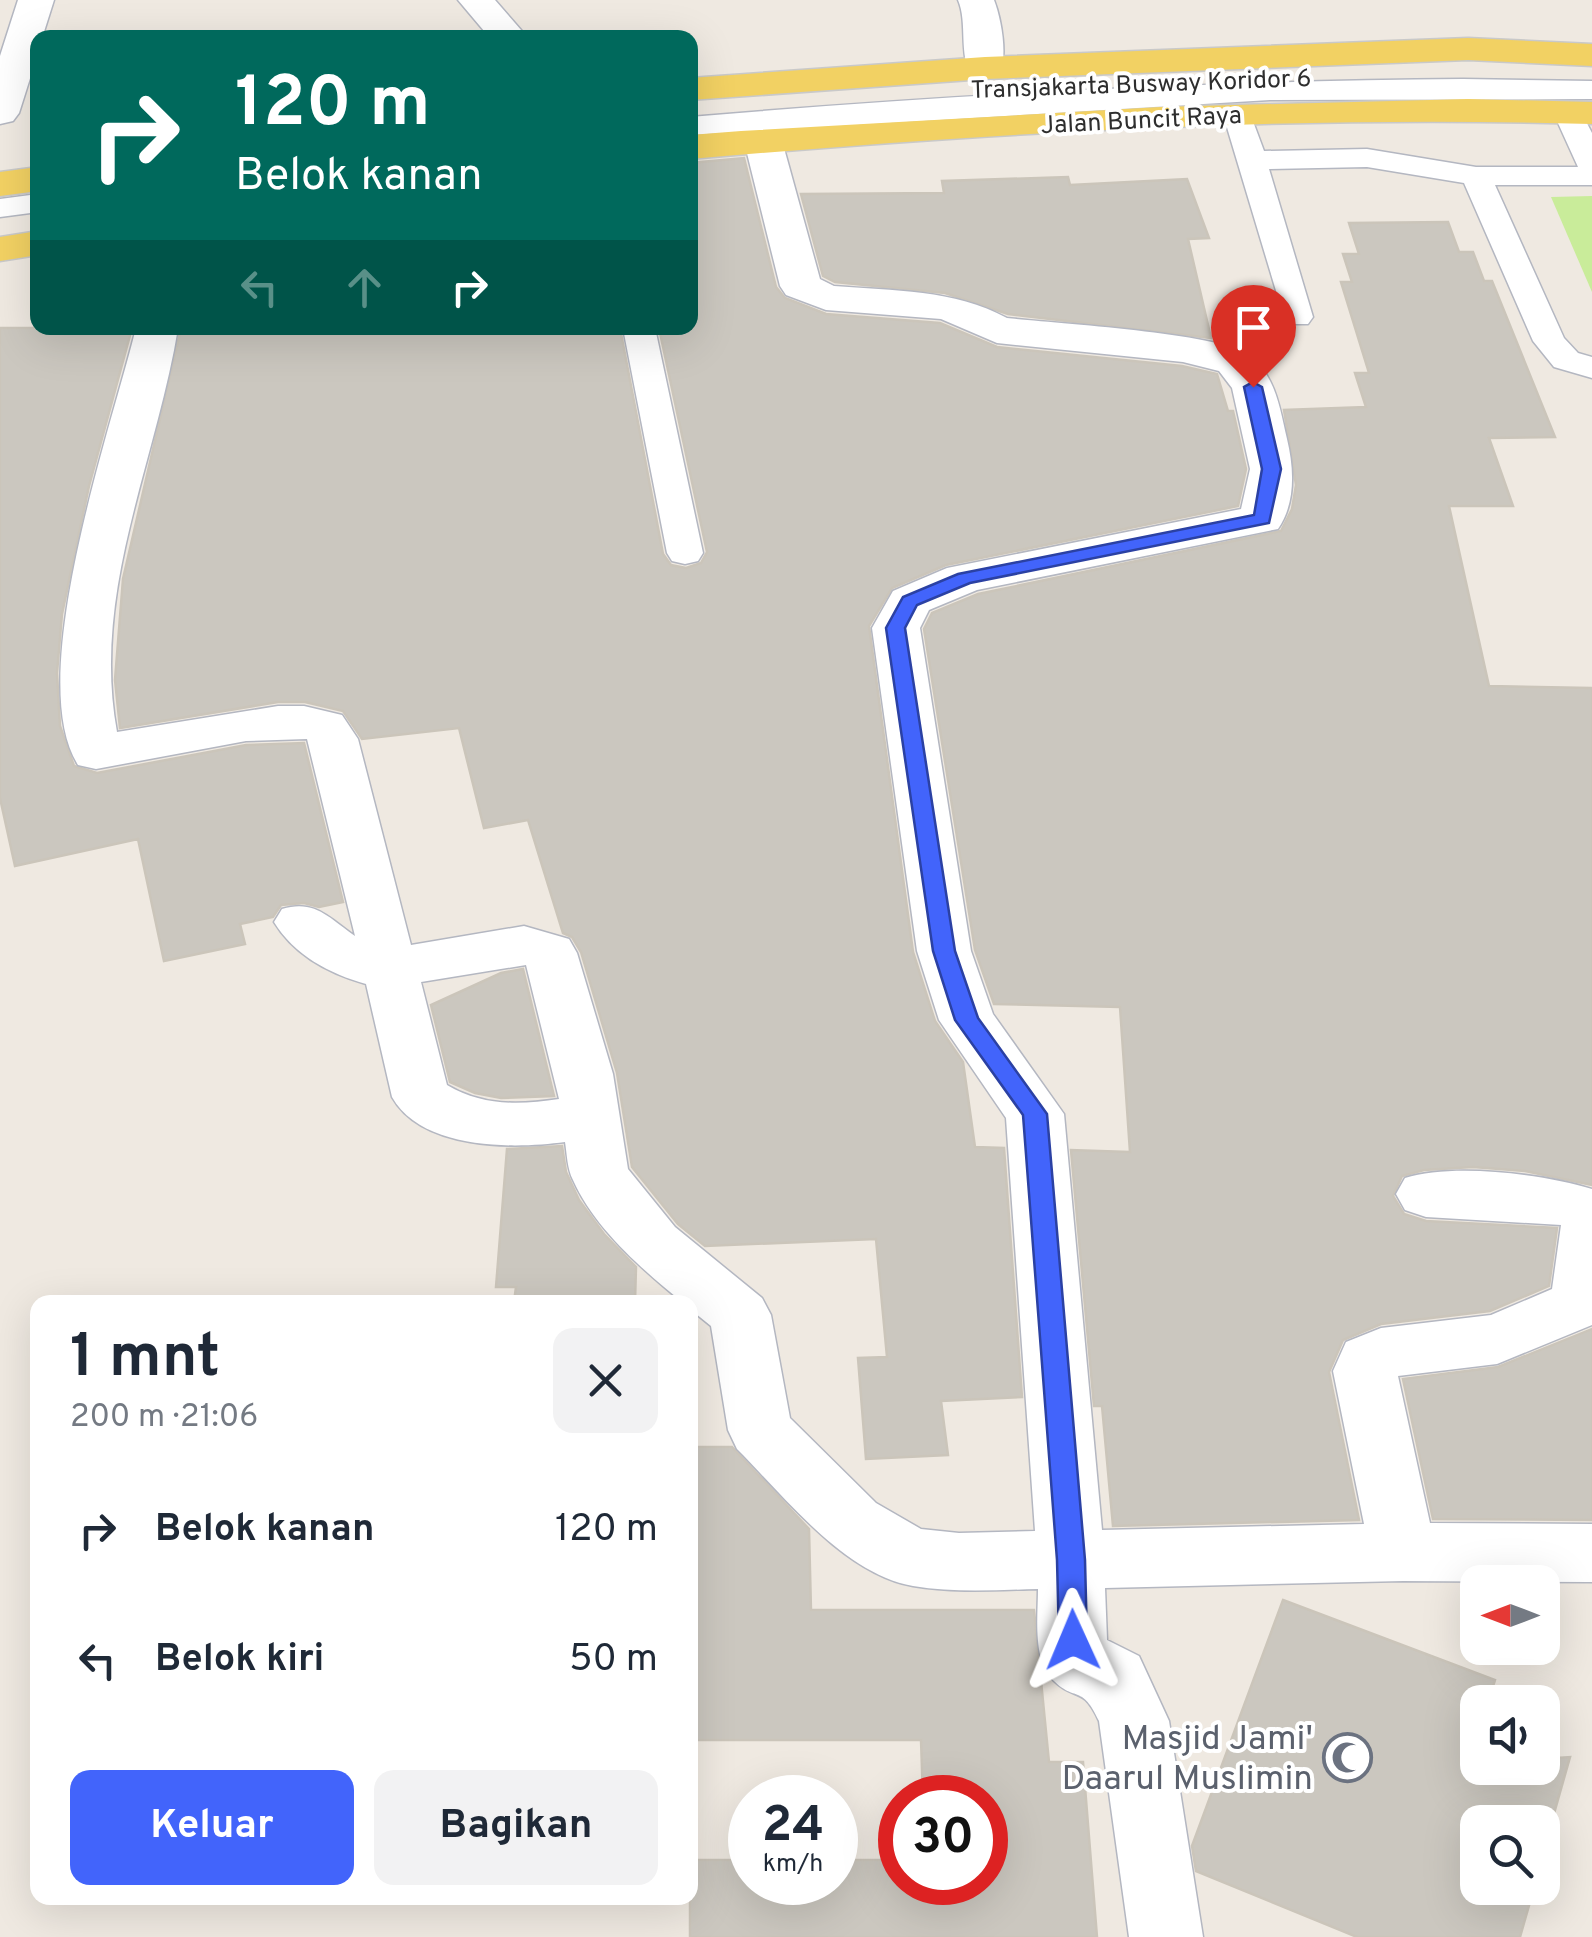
<!DOCTYPE html>
<html lang="id">
<meta charset="utf-8">
<style>
:root{--surface:#fff;--page:#f2f2f3;--text:#1f2937;--muted:#747a83;--accent:#4264fb}
body{margin:0;font-family:Overpass,sans-serif;background:var(--page);color:var(--text);height:100vh;display:flex;flex-direction:column;font-size:38px;white-space:nowrap}
*{box-sizing:border-box;margin:0}
p{font-size:32px;color:var(--muted)}
.icon{flex:none;width:55px;height:55px;fill:none;stroke:currentColor;stroke-width:2;stroke-linecap:round;stroke-linejoin:round}
.map{position:relative;flex:1;overflow:hidden}
.sheet{position:absolute;left:30px;top:1295px;width:668px;height:610px;display:flex;flex-direction:column;background:var(--surface);border-radius:20px;box-shadow:0 10px 40px #0002}
.sheet>*{flex:none}
.guide{position:absolute;left:30px;top:30px;width:668px;height:305px;border-radius:20px;box-shadow:0 10px 40px #0002;background:#00695c;color:#fff;overflow:hidden}
.needle{width:65px;rotate:270deg}
.fabs{position:absolute;left:1460px;top:1565px;display:grid;gap:20px}
.fabs a{display:grid;place-items:center;width:100px;height:100px;border-radius:20px;background:var(--surface);box-shadow:0 10px 40px #0002;font-size:50px}
.speed{position:absolute;left:728px;top:1775px;display:flex;gap:20px;font-size:50px;font-weight:700;text-align:center}
.speed>*{display:grid;place-content:center;width:130px;height:130px;border-radius:50%;background:var(--surface);box-shadow:0 10px 40px #0002;line-height:1}
.speed small{font-size:25px;font-weight:400}
.speed .limit{border:15px solid #d22;background:#fff;color:#111}
.pin{position:absolute;display:grid;place-items:center;width:85px;height:85px;color:#fff;margin:-102px -42px;border-radius:50% 50% 50% 0;rotate:-45deg;box-shadow:0 0 10px #0007}
.pin .icon{rotate:45deg}
.me{position:absolute;width:110px;margin:-55px;rotate:359deg;stroke-linejoin:round;filter:drop-shadow(0 0 8px #0008)}
.turn{display:flex;align-items:center;gap:35px;height:210px;padding:0 40px;font-size:45px}
.turn .icon{width:130px;height:130px;stroke-width:2.5}
.turn b{display:block;font-size:70px;line-height:85px}
.lanes{display:flex;align-items:center;height:95px;padding:0 40px;background:#0003;justify-content:center;gap:50px;direction:ltr}
.lanes .off{opacity:.35}
.round{display:grid;place-items:center;flex:none;width:105px;height:105px;border-radius:20px;background:var(--page)}
.overview{display:flex;align-items:center;justify-content:space-between;height:170px;padding:0 40px}
h1{font-size:60px;font-weight:700;line-height:75px}
.action{display:flex;gap:20px;margin-top:auto;padding:20px 40px}
.action a{flex:1;height:115px;border-radius:20px;background:var(--accent);color:#fff;font-size:40px;font-weight:700;line-height:115px;text-align:center}
.action a+a{background:var(--page);color:var(--text)}
ul{padding:0;list-style:none}
li{display:flex;align-items:center;gap:30px;height:130px;padding:0 40px}
li div{flex:1}
li b{display:block;font-size:38px}
li em{font-style:normal}
.map>svg:first-child{display:block}
</style>
<div class="map">
<svg width="1592" height="1937" viewBox="0 0 1592 1937">
<rect width="100%" height="100%" fill="#efe9e1"/>
<path fill="#c9ec9a" d="M1592,196V292L1551,197Z"/>
<path fill="#cbc7bf" stroke="#cbc5ba" stroke-width="2.5" d="M744,158L776,287L785,298L826,314L940,323L997,347L1182,366L1217,374L1228,411H1233L1246,469L1238,506L946,565L892,588L869,626L913,952L935,1021L963,1062L975,1147L1004,1148L1022,1397L941,1401L948,1455L866,1459L858,1358L887,1357L876,1239L705,1246L678,1224L632,1167L617,1073L581,952L572,937L563,933L528,820L484,828L459,728L362,739L343,711L305,702H278L120,728L115,680L123,579L181,328H620L663,554L671,565L686,568L701,563L707,552L659,328H690V163Z
M1068,177L1070,185L1187,179L1209,238L1188,239L1211,338L1008,314L945,293L835,282L823,276L801,194L944,193L942,181Z
M1448,222L1459,252H1473L1484,281H1492L1555,437L1489,438L1513,506H1449L1489,686L1592,688V1185L1525,1171L1473,1167L1424,1170L1402,1176L1393,1196L1404,1214L1426,1221L1557,1228L1549,1286L1490,1311L1381,1324L1343,1340L1329,1372L1359,1520L1113,1526L1102,1406H1094L1071,1150L1130,1152L1120,1007L994,1004L975,950L924,629L932,613L978,594L1281,531L1292,509L1296,485L1284,410L1366,407L1355,373H1369L1341,282H1352L1343,254H1359L1349,223Z
M0,328H132L89,486L62,614L57,673L60,726L74,766L97,773L246,745L304,743L343,902L319,907L304,903L281,905L273,917L240,924L245,944L164,961L138,839L15,866L0,798Z
M523,969L554,1096L501,1098L475,1093L450,1082L431,1005L501,973Z
M562,1146L566,1172L579,1200L604,1234L636,1267L635,1302H514L516,1287H496L507,1149Z
M1592,1329V1520L1433,1519L1403,1379L1498,1367Z
M690,1447H732L809,1529L811,1610H1034L1049,1762H1083L1097,1937H690V1860H750V1882H835V1860H900V1882H985V1798H923L921,1740H690Z
M1283,1600L1495,1680L1488,1702H1478V1737L1470,1763H1478V1768H1542V1759L1570,1757L1542,1856V1822H1478V1888H1534L1520,1937H1357L1196,1871L1192,1846Z"/>
<g fill="none" stroke-linecap="round" stroke-linejoin="round">
<defs>
<path id="lane" d="M1463,79L1592,81V99L1270,100L690,135V117C947,95 1205,81 1463,79Z
M1568,103L1578,106L1592,133V185H1495L1564,338L1578,353L1592,357V378L1554,367L1533,341L1464,183L1367,167L1269,169L1313,317L1308,324H1286L1223,114L1228,108H1248L1264,151L1367,149L1476,167H1578L1553,112L1558,106Z
M38,194V212L0,217V199Z
M623,328H655L703,553L698,561L685,564L672,561L667,553Z"/>
<path id="street" d="M18,0H54L42,38H38V53L19,113L13,121L0,124V56Z
M458,0H495L528,38H490Z
M958,0H994C1001,18 1009,59 998,76L985,79L972,76C958,55 968,23 958,0Z
M763,130L777,133L782,141L820,279L834,286C893,291 954,289 1007,318C1050,323 1226,333 1251,356C1276,378 1280,409 1287,439C1294,468 1296,503 1278,529L977,590L929,610L920,628L971,951L993,1014L1064,1114L1102,1530L1364,1524L1333,1371L1346,1342L1381,1328L1491,1315L1552,1289L1561,1225L1426,1217L1405,1210L1396,1194L1405,1178C1453,1163 1544,1174 1592,1189V1325L1497,1364L1398,1376L1430,1523L1592,1524V1582L1403,1581L1105,1588L1107,1640L1139,1656L1169,1721L1203,1937H1129L1099,1721C1082,1684 1075,1702 1054,1681C1032,1661 1038,1616 1038,1589C996,1590 954,1593 913,1586C844,1574 784,1496 737,1449L728,1430L711,1326L690,1309V1302H682C642,1269 595,1229 573,1180C567,1169 567,1154 565,1142C513,1149 422,1150 392,1097L366,984C330,974 294,955 274,922L282,909C315,899 329,918 355,936L307,739L246,741L96,769L78,765C23,678 112,426 136,328H178C156,463 91,592 117,732L278,706H304L342,715L358,739L411,945L524,926L569,939L577,953L613,1074L628,1169L675,1227L762,1298L771,1315L790,1418L876,1503L921,1529L959,1533L1035,1531L1006,1118L939,1020L917,951L872,628L893,591L947,568L1241,509L1250,469L1232,388L1219,371L1183,362L997,343L941,319L826,310L786,295L780,286L744,141L749,133ZM526,965L559,1099C519,1105 482,1106 447,1085L421,982Z"/>
<path id="primary" d="M1468,38L1592,44V66L1468,60L985,79L690,100V78L985,57Z
M1468,99L1592,102V124C1292,115 989,133 690,159V135L741,131L1161,107Z
M38,167V191L0,196V172Z
M38,231V255L0,261V237Z"/>
</defs>
<use href="#lane" stroke="#b4b7c1" stroke-width="3"/>
<use href="#street" stroke="#b4b7c1" stroke-width="3"/>
<use href="#primary" stroke="#c9c9c9" stroke-width="3"/>
<use href="#lane" fill="#fff" fill-rule="evenodd"/>
<use href="#street" fill="#fff" fill-rule="evenodd"/>
<use href="#primary" fill="#f2d163" fill-rule="evenodd"/>
</g>
<path fill="#4264fb" stroke="#2b41a3" stroke-width="2.5" d="M1253,382L1262,387L1281,469L1269,523L970,583L917,605L905,628L955,951L978,1018L1047,1114L1085,1560L1087,1640L1083,1649L1073,1653L1063,1649L1059,1640L1057,1560L1023,1115L955,1020L933,951L886,628L903,597L958,574L1254,515L1262,469L1244,387Z"/>
<defs>
<symbol id="mosque-ring" viewBox="-11 -11 22 22"><circle r="9.5" fill="#fff" stroke="#6b7280" stroke-width="1.5"/><path d="M3.5-4.9A6 6 0 1 0 3.5 4.9A5 5 0 1 1 3.5-4.9Z" fill="#6b7280"/></symbol>
</defs>
<g fill-rule="evenodd">
<use href="#mosque-ring" x="1320" y="1730" width="55" height="55"/>
</g>
<g text-anchor="middle" stroke-width="8" stroke-linejoin="round" paint-order="stroke">
<g font-size="25" fill="#2e2e2e" stroke="#fff">
<text transform="translate(1141 83) rotate(-2)" y="9">Transjakarta Busway Koridor 6</text>
<text transform="translate(1141 119) rotate(-3)" y="9">Jalan Buncit Raya</text>
</g>
<g font-size="35" fill="#5b616d" stroke="#fff" text-anchor="end">
<text x="1313" y="1749">Masjid Jami'<tspan x="1313" dy="40">Daarul Muslimin</tspan></text>
</g>
</g>
</svg>
<div class="fabs">
<a><svg class="needle" viewBox="-14 -14 28 28"><path d="M0-13l5 13h-10z" fill="#e53935"/><path d="M0 13l5-13h-10z" fill="#747a83"/></svg></a>
<a><svg class="icon" aria-label="sound" viewBox="0 0 24 24"><path d="M4 9h4l5-4v14l-5-4H4zM17 9q2 3 0 6"/></svg></a>
<a><svg class="icon" aria-label="search" viewBox="0 0 24 24"><circle cx="10" cy="10" r="6"/><path d="M15 15l6 6"/></svg></a>
</div>
<div class="speed"><div>24<small>km/h</small></div><div class="limit">30</div></div>
<div class="pin" style="left:1253px;top:387px;background:#d93025"><svg class="icon" aria-label="arrive" viewBox="0 0 24 24"><path d="M6 21V4h12l-3 4 3 4H6"/></svg></div>
<svg class="me" style="left:1073px;top:1640px" viewBox="-20 -20 40 40"><path d="M0-17L14 15 0 8-14 15z" fill="#4264fb" stroke="#fff" stroke-width="4"/></svg>
<div class="guide">
<div class="turn"><svg class="icon" aria-label="right" viewBox="0 0 24 24"><path d="M7 20v-9h11M14 6l5 5-5 5"/></svg><div><b>120 m</b>Belok kanan</div></div>
<div class="lanes"><svg class="icon off" aria-label="left" viewBox="0 0 24 24"><path d="M17 20v-9H6M10 6l-5 5 5 5"/></svg><svg class="icon off" aria-label="ahead" viewBox="0 0 24 24"><path d="M12 20V5M6 11l6-6 6 6"/></svg><svg class="icon" aria-label="right" viewBox="0 0 24 24"><path d="M7 20v-9h11M14 6l5 5-5 5"/></svg></div>
</div>
<section class="sheet">
<div class="overview"><div><h1>1 mnt</h1><p>200 m · 21:06</p></div><a class="round"><svg class="icon" aria-label="close" viewBox="0 0 24 24"><path d="M6 6l12 12M18 6L6 18"/></svg></a></div>
<ul>
<li><svg class="icon" aria-label="right" viewBox="0 0 24 24"><path d="M7 20v-9h11M14 6l5 5-5 5"/></svg><div><b>Belok kanan</b></div><em>120 m</em></li>
<li><svg class="icon" aria-label="left" viewBox="0 0 24 24"><path d="M17 20v-9H6M10 6l-5 5 5 5"/></svg><div><b>Belok kiri</b></div><em>50 m</em></li>
</ul>
<div class="action"><a>Keluar</a><a>Bagikan</a></div>
</section>
</div>
